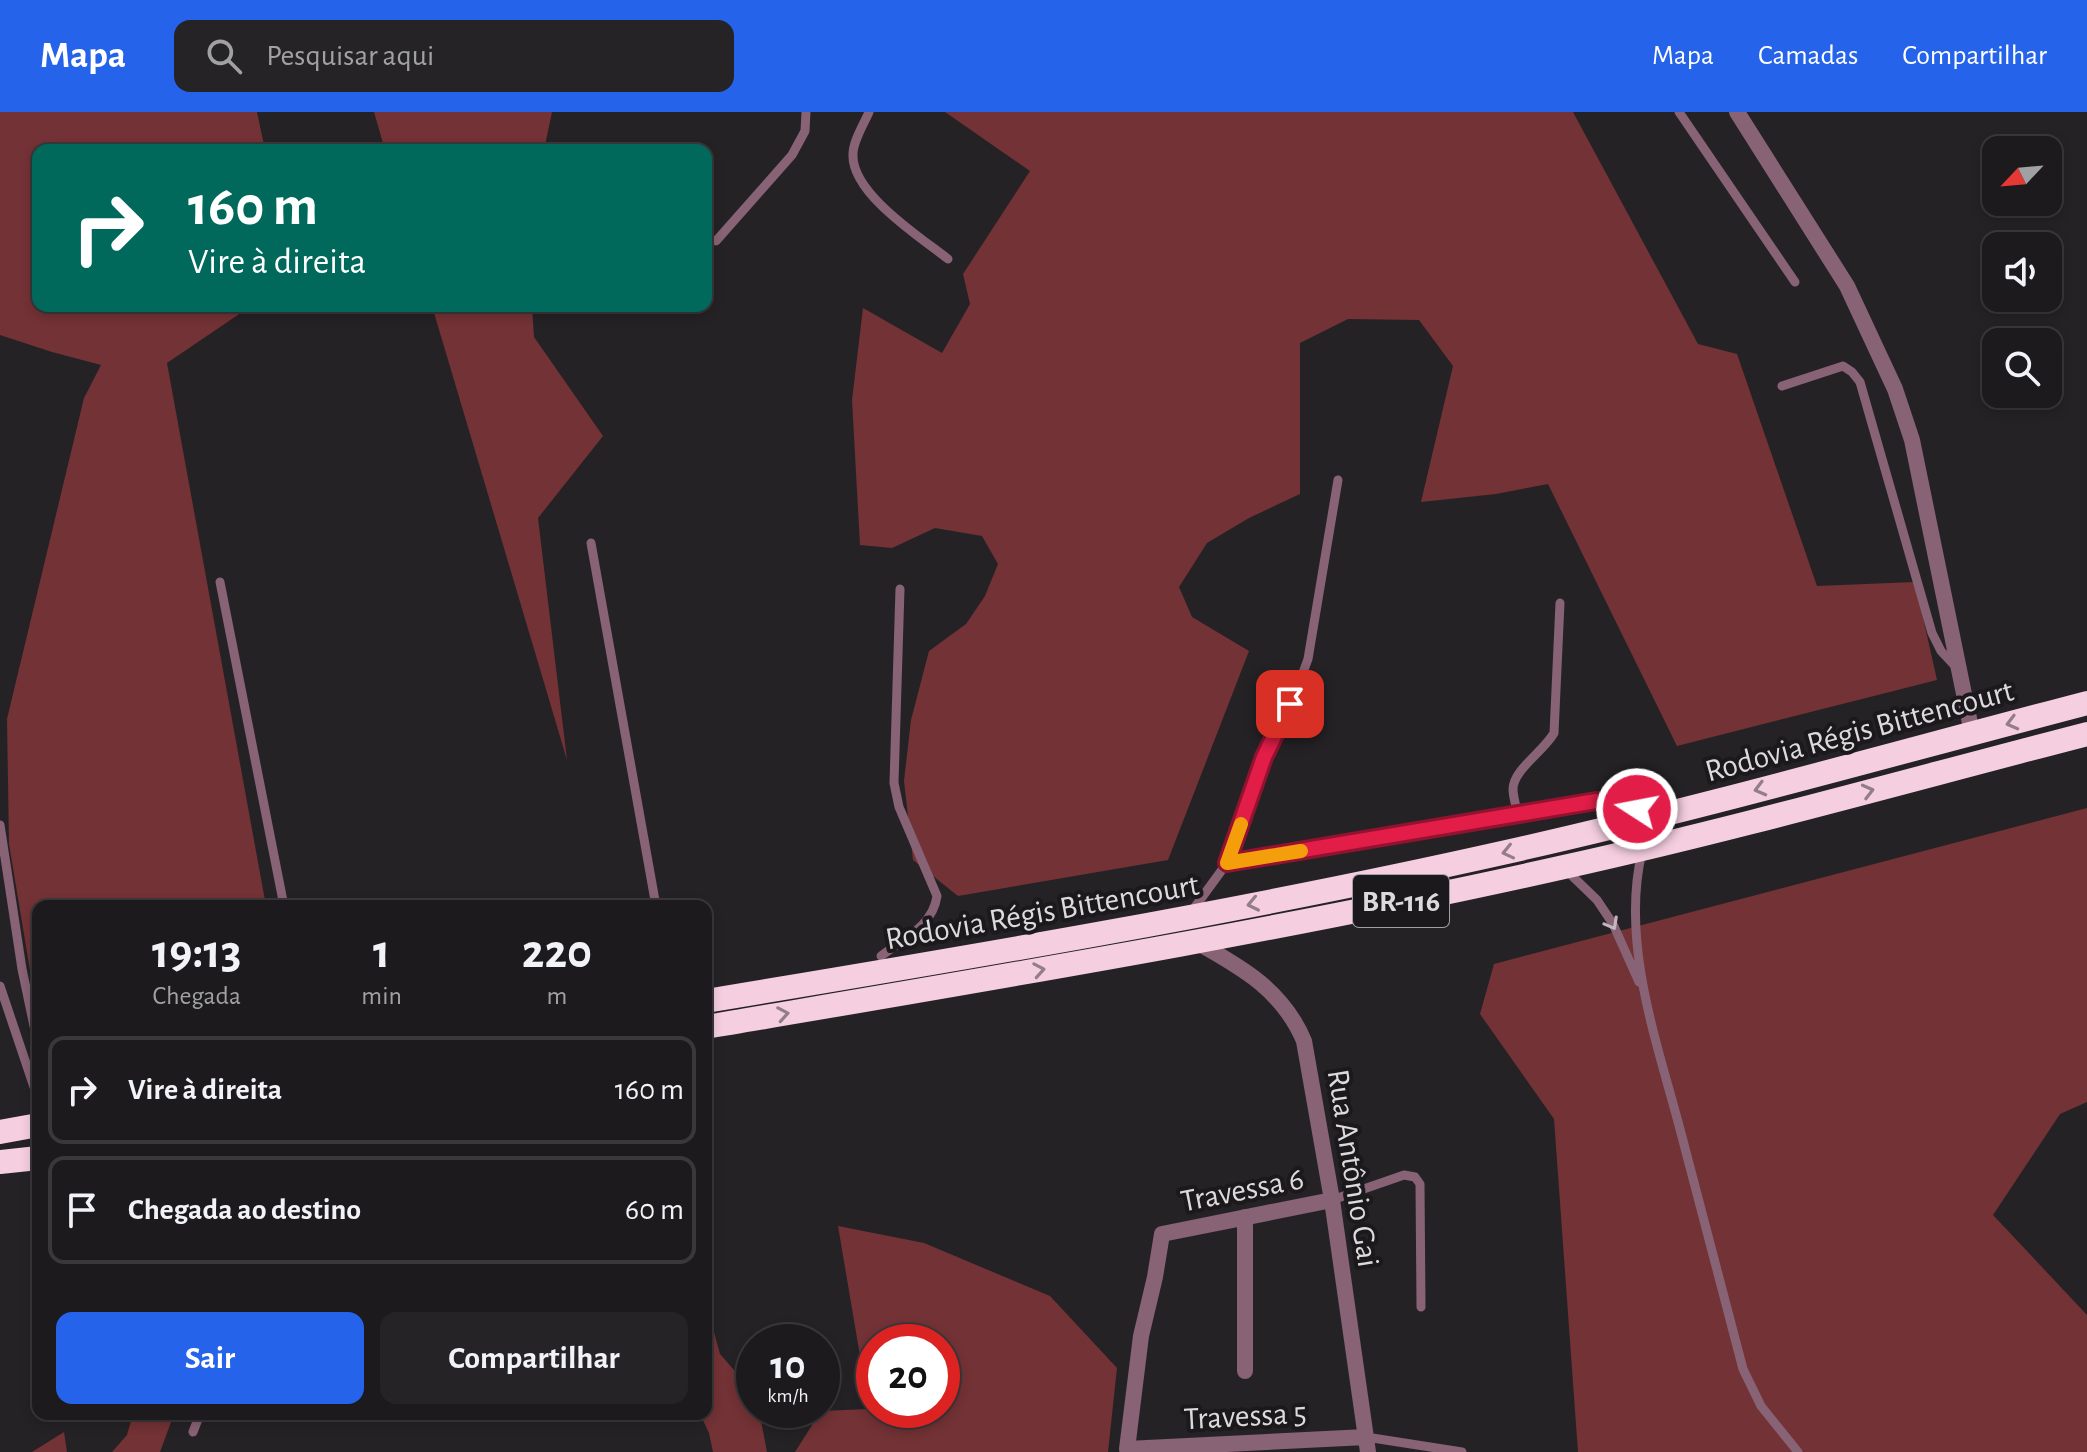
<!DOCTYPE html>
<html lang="pt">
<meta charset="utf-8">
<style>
:root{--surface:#1c1a1c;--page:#252325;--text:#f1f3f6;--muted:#a0a1a3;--line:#3a383b;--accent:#2563eb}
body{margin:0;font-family:"Alegreya Sans",sans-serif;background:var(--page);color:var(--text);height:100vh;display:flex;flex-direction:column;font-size:30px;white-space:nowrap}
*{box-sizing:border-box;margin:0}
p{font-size:26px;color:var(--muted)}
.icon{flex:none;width:44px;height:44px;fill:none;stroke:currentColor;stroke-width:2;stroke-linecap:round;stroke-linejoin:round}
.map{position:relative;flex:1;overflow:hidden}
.side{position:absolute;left:32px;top:788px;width:680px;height:520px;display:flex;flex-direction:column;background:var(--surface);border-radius:16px;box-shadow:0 4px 12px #0003,0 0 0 2px var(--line)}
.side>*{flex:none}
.hud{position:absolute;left:32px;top:32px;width:680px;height:168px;border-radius:16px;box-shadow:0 4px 12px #0003,0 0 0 2px var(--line);background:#00695c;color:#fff;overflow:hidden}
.needle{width:52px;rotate:244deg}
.fabs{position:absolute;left:1982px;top:24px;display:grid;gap:16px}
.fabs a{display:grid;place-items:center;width:80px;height:80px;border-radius:16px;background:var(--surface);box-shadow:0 4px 12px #0003,0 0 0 2px var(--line);font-size:40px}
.speed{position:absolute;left:736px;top:1212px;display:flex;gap:16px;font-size:40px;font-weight:700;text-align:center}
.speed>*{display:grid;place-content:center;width:104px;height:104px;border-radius:50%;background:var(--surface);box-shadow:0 4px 12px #0003,0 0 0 2px var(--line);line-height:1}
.speed small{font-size:20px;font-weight:400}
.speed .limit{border:12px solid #d22;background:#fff;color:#111}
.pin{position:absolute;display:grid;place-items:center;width:68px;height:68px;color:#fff;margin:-34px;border-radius:16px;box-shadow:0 4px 12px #0006}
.me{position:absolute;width:88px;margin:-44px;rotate:281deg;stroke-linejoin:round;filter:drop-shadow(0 0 6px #0008)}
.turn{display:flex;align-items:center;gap:28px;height:168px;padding:0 24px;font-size:36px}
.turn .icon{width:104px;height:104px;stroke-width:2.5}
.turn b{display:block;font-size:56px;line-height:68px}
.eta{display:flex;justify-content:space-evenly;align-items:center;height:136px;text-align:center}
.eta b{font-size:48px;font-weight:700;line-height:56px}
.primary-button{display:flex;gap:16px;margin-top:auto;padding:16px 24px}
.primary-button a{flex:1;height:92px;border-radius:16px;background:var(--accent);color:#fff;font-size:32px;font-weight:700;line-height:92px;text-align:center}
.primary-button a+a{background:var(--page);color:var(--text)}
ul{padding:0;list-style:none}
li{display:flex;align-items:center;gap:24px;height:108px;margin:0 16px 12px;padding:0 8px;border:4px solid var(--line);border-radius:16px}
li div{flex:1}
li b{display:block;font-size:30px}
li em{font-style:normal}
header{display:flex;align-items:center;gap:48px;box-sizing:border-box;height:112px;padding:0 40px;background:var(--accent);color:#fff}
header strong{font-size:38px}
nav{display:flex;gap:44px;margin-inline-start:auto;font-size:28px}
.search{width:560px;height:72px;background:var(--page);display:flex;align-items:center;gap:20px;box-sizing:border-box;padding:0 28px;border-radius:16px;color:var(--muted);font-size:30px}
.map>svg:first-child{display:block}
</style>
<header>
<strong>Mapa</strong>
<div class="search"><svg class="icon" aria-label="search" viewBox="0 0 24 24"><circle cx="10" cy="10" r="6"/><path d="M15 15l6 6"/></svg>Pesquisar aqui</div>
<nav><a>Mapa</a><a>Camadas</a><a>Compartilhar</a></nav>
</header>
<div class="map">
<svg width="2087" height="1340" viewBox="0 0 2087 1340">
<rect width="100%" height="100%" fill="#252226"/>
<path fill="#733235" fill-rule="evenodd" d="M0,0H257L265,38H38V194H251L167,251L266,794H38V906L9,732L7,607L84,286L101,253L52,240L0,223Z
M374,0H552L544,38H385Z
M945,0H1573L1698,232L1737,242L1817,474L1915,470L1937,568L1677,634L1548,372L1496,382L1421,390L1453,254L1419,208L1348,207L1300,231V382L1249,406L1207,431L1179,475L1192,505L1249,539L1168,748L958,784L913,748L904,669L911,608L929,539L966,512L985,484L998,452L982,424L935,416L892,436L860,433L852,288L863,196L942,241L970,192L963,162L1030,59Z
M432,194H532L534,225L603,324L538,406L567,648Z
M2087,696V990L2060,1002L1993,1103L2087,1203V1340H1578L1554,1007L1480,902L1494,852Z
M838,1114L924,1131L1050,1184L1117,1256L1108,1340H795L821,1299L869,1297ZM942,1230V1298H874V1230Z
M706,1191L720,1242L754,1281V1298H759L767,1340H713L709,1321L700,1302H706Z
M133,1302H174L160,1340H112L127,1323Z
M64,1320L67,1340H32Z"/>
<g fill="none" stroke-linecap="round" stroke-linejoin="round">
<path stroke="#886275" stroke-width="9" d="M869,0C864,12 853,29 853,42C851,81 920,125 948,147
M1679,0L1795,170
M716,129L792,43L805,19L806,0
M1782,274L1843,254L1852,260L1860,270L1932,521L1941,539L1956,555
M591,431L656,794
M220,470L284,794
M1518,702C1516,694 1513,685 1513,677C1513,658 1544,639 1554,621L1560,491
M0,713L22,857L38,933
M1642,740C1620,831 1658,933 1681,1021C1702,1099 1722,1178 1743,1257L1761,1294L1798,1340
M1227,751L1264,645L1297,577L1308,547L1338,368
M1565,757L1597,788L1613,812L1639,870
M1192,799L1227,751L1596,689L1647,699
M881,844C903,827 933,814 937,784L899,695L894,671L900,477
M0,874L34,975
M1332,1088L1404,1063L1415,1065L1420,1072L1421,1195
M193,1320L200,1302
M1366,1325L1462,1340"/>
<path stroke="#886275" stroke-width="16" d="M1737,0L1847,174L1895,277L1912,328L1972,621
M1198,831C1243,856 1283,879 1304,929L1332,1088L1368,1340
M1332,1088L1162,1122L1155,1165L1141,1224L1127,1337L1366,1325
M1245,1259V1105"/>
<path stroke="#f5cee0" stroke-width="24" d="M706,889C972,845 1239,800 1502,741C1699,697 1892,642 2087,591
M706,915C993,866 1280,819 1564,755C1740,716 1913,667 2087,622
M0,1020L38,1013
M0,1050L38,1046"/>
</g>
<defs><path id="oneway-chevron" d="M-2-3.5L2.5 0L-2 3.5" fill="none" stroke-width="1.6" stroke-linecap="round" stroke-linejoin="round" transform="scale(2)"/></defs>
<g stroke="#937d88">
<use href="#oneway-chevron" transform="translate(2012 611) rotate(165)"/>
<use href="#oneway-chevron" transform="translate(1760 677) rotate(165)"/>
<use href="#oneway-chevron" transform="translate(1868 679) rotate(-14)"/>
<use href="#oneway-chevron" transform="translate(1508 740) rotate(167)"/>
<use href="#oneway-chevron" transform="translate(1253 792) rotate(168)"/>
<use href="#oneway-chevron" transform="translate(1039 858) rotate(-10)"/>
<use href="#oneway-chevron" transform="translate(783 902) rotate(-10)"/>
</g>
<use stroke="#c3b6be" href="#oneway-chevron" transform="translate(1612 812) rotate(61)"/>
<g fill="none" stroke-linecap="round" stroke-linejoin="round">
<defs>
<path id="route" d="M1290,592L1264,645L1227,751L1596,689L1637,697"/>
</defs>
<use href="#route" stroke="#92132f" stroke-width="20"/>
<use href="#route" stroke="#e11d48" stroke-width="14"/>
<path stroke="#f59e0b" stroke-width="14" d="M1241,712L1227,751L1301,739"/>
</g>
<g text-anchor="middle" stroke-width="8" stroke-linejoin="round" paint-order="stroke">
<rect fill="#1b191c" stroke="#a2a0a3" stroke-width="2" x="1353" y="763" width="96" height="52" rx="6"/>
<g font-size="30" font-weight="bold" fill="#dcdadd">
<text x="1401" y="799">BR-116</text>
</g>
<g font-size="32" fill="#dcdadd" stroke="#1b191c">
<text transform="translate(1859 618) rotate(-15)" y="11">Rodovia Régis Bittencourt</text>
<text transform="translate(1042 799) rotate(-10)" y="11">Rodovia Régis Bittencourt</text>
<text transform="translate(1354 1056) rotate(81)" y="11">Rua Antônio Gai</text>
<text transform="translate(1242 1077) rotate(-11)" y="11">Travessa 6</text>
<text transform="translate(1245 1303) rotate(-3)" y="11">Travessa 5</text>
</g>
</g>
</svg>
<div class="fabs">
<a><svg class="needle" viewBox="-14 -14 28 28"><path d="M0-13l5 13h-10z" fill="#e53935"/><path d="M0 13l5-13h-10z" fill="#a0a1a3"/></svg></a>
<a><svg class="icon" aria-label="sound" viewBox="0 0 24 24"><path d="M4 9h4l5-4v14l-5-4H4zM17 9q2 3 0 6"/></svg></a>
<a><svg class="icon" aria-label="search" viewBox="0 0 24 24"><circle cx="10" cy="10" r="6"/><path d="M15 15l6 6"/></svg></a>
</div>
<div class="speed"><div>10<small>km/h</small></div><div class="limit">20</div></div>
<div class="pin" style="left:1290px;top:592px;background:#d93025"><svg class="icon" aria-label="arrive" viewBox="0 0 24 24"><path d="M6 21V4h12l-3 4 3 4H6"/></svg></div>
<svg class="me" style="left:1637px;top:697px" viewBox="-20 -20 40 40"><circle r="17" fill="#e11d48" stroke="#fff" stroke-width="3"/><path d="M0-11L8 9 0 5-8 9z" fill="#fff"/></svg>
<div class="hud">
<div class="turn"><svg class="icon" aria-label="right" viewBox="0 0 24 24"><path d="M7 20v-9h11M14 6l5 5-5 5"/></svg><div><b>160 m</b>Vire à direita</div></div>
</div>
<section class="side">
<div class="eta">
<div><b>19:13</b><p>Chegada</p></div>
<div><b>1</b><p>min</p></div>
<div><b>220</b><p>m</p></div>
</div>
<ul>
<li><svg class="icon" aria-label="right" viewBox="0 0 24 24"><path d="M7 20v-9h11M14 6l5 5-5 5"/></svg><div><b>Vire à direita</b></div><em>160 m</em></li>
<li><svg class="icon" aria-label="arrive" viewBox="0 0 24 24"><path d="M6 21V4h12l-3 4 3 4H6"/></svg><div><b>Chegada ao destino</b></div><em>60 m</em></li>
</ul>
<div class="primary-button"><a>Sair</a><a>Compartilhar</a></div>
</section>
</div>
